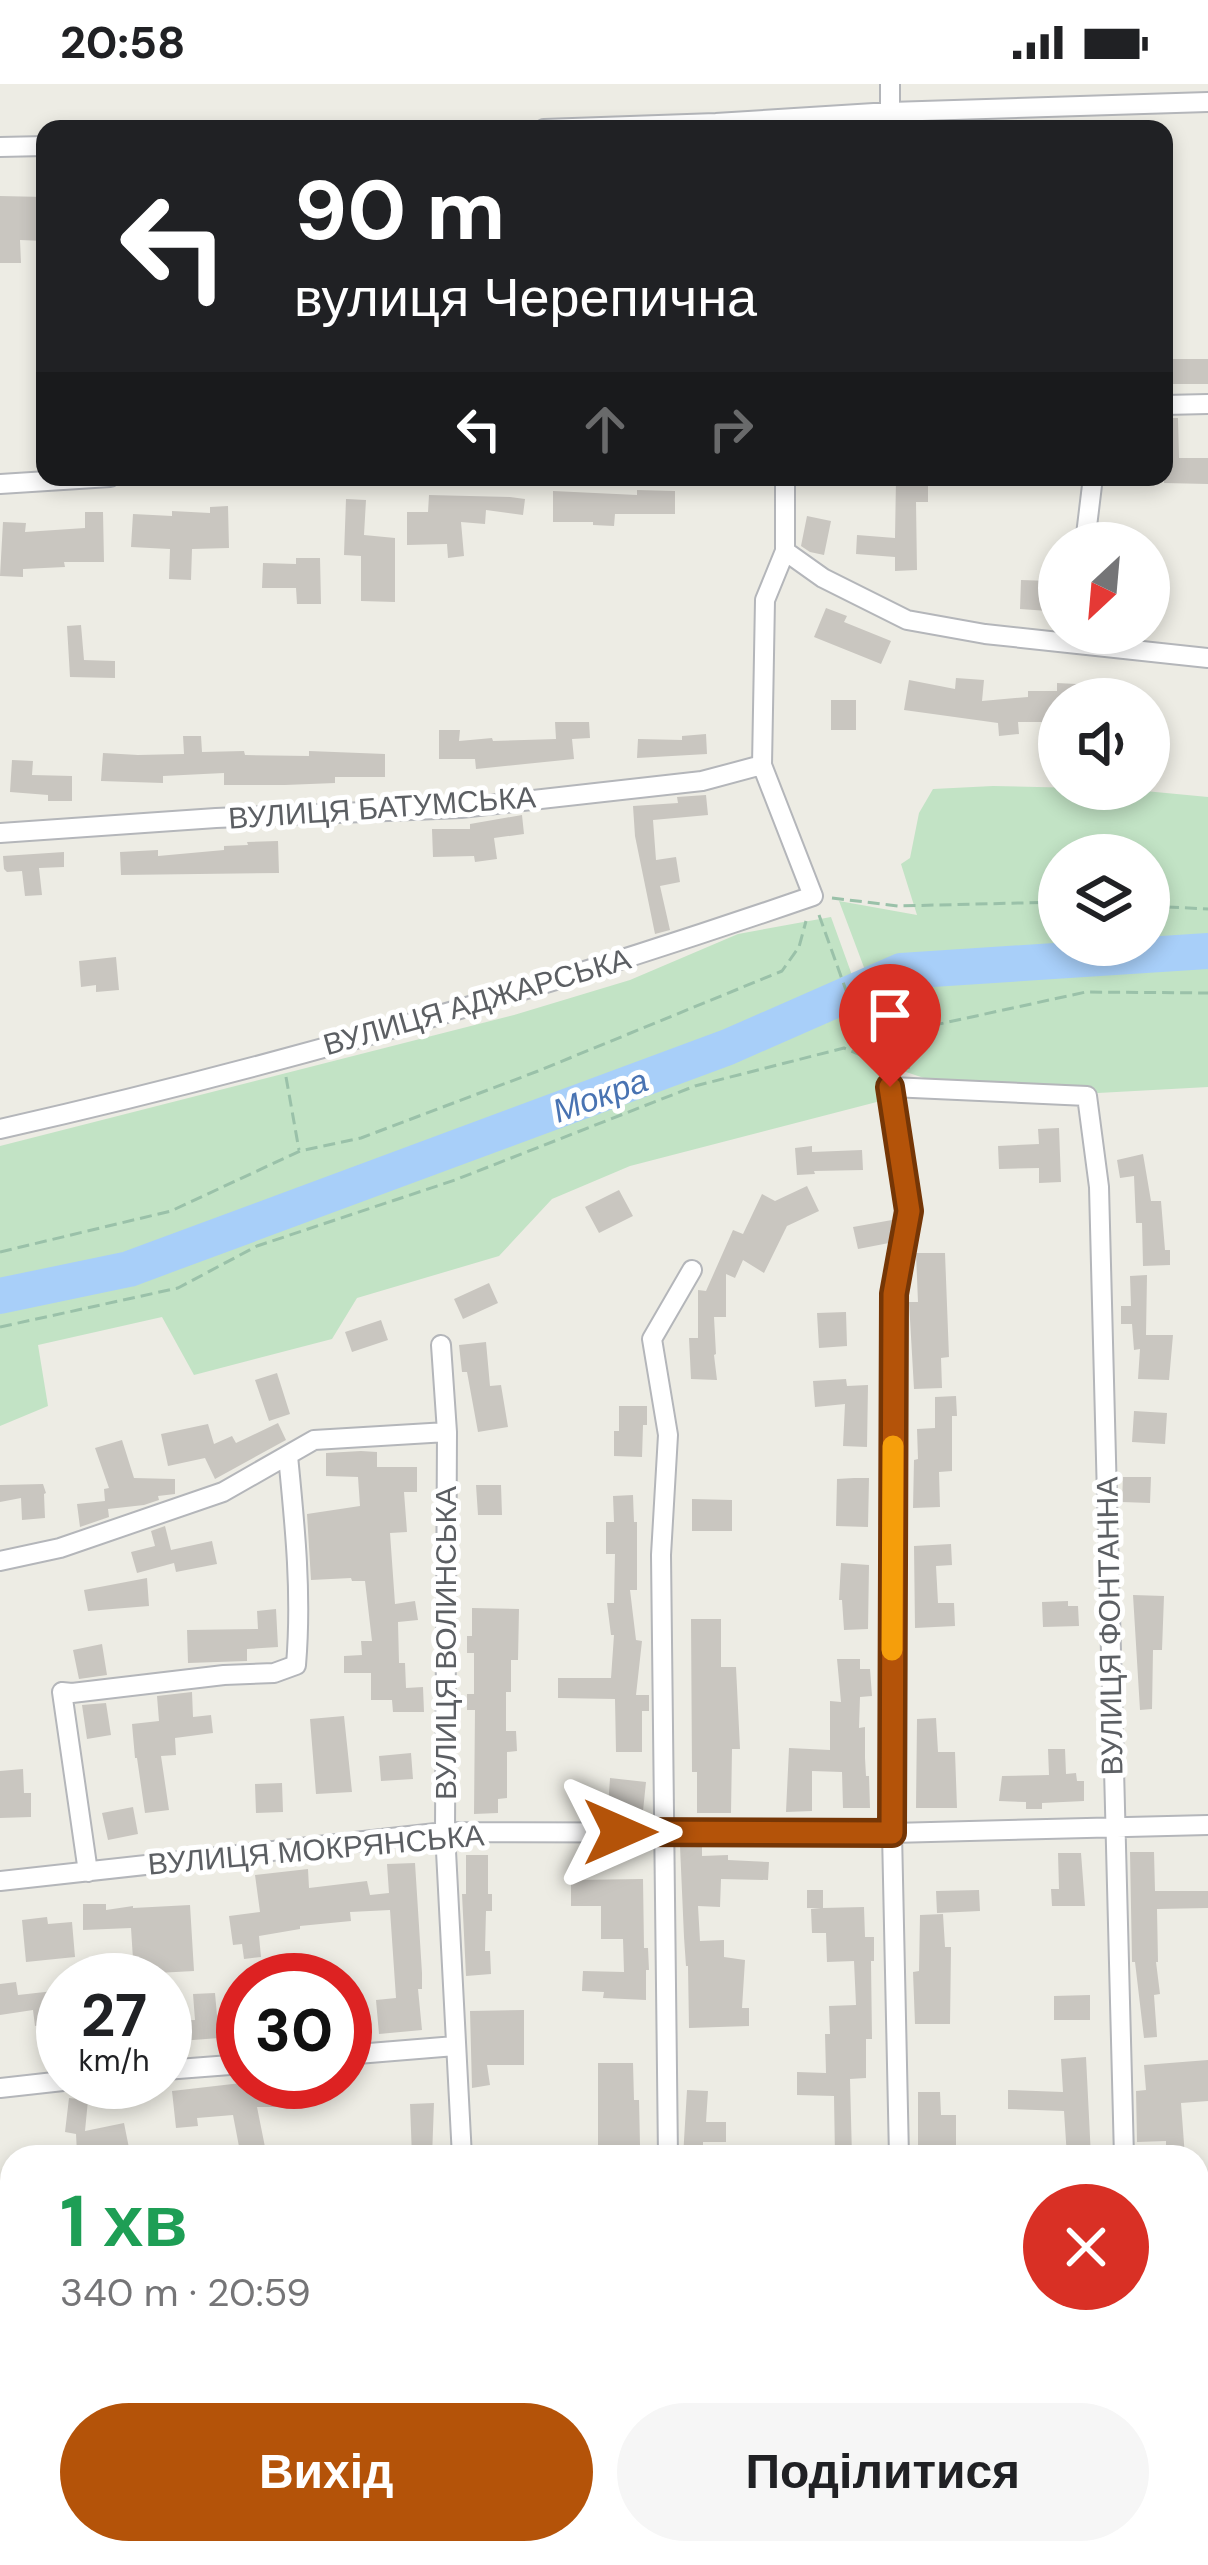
<!DOCTYPE html>
<html lang="uk">
<meta charset="utf-8">
<style>
:root{--surface:#fff;--page:#f6f6f6;--text:#202124;--muted:#757577;--accent:#b45309}
body{margin:0;font-family:"DM Sans",sans-serif;background:var(--page);color:var(--text);height:100vh;display:flex;flex-direction:column;font-size:45px;white-space:nowrap}
*{box-sizing:border-box;margin:0}
p{font-size:39px;color:var(--muted)}
.icon{flex:none;width:66px;height:66px;fill:none;stroke:currentColor;stroke-width:2;stroke-linecap:round;stroke-linejoin:round}
.map{position:relative;flex:1;overflow:hidden}
.details{position:absolute;left:0px;top:2061px;width:1209px;height:420px;display:flex;flex-direction:column;background:var(--surface);border-radius:36px 36px 0 0;box-shadow:0 6px 18px #0003}
.details>*{flex:none}
.banner{position:absolute;left:36px;top:36px;width:1137px;height:366px;border-radius:24px;box-shadow:0 6px 18px #0003;background:#202124;color:#fff;overflow:hidden}
.needle{width:78px;rotate:206deg}
.fabs{position:absolute;left:1038px;top:438px;display:grid;gap:24px}
.fabs a{display:grid;place-items:center;width:132px;height:132px;border-radius:50%;background:var(--surface);box-shadow:0 6px 18px #0003;font-size:60px}
.speed{position:absolute;left:36px;top:1869px;display:flex;gap:24px;font-size:60px;font-weight:700;text-align:center}
.speed>*{display:grid;place-content:center;width:156px;height:156px;border-radius:50%;background:var(--surface);box-shadow:0 6px 18px #0003;line-height:1}
.speed small{font-size:30px;font-weight:400}
.speed .limit{border:18px solid #d22;background:#fff;color:#111}
.pin{position:absolute;display:grid;place-items:center;width:102px;height:102px;color:#fff;margin:-123px -51px;border-radius:50% 50% 50% 0;rotate:-45deg;box-shadow:0 0 12px #0007}
.pin .icon{rotate:45deg}
.me{position:absolute;width:132px;margin:-66px;rotate:90deg;stroke-linejoin:round;filter:drop-shadow(0 0 9px #0008)}
.turn{display:flex;align-items:center;gap:42px;height:252px;padding:0 60px;font-size:54px}
.turn .icon{width:156px;height:156px;stroke-width:2.5}
.turn b{display:block;font-size:84px;line-height:102px}
.lanes{display:flex;align-items:center;height:114px;padding:0 60px;background:#0003;justify-content:center;gap:60px;direction:ltr}
.lanes .off{opacity:.35}
.round{display:grid;place-items:center;flex:none;width:126px;height:126px;border-radius:63px;background:var(--page)}
.headline{display:flex;align-items:center;justify-content:space-between;height:204px;padding:0 60px}
h1{font-size:72px;font-weight:700;line-height:90px;color:#1e9e55}
.primary-button{display:flex;gap:24px;margin-top:auto;padding:24px 60px}
.primary-button a{flex:1;height:138px;border-radius:72px;background:var(--accent);color:#fff;font-size:48px;font-weight:700;line-height:138px;text-align:center}
.primary-button a+a{background:var(--page);color:var(--text)}
.status{display:flex;justify-content:space-between;align-items:center;height:84px;padding:0 60px;background:var(--surface);direction:ltr}
.status svg{height:33px;fill:currentColor}
.map>svg:first-child{display:block}
</style>
<div class="status"><b>20:58</b><svg viewBox="0 0 49 12"><path d="M0 12V9h3v3zM5 12V6h3v6zM10 12V3h3v9zM15 12V0h3v12zM26 1h20v11H26zM47 4h2v5h-2z"/></svg></div>
<div class="map">
<svg width="1208" height="2481" viewBox="0 0 1208 2481">
<rect width="100%" height="100%" fill="#edece4"/>
<path fill="#c2e3c5" fill-rule="evenodd" d="M993,702L1124,705L1208,713V1003L1043,1012L948,1002L903,987L839,817L917,831L901,780L910,774L919,729L933,705ZM1059,771H1149V861H1059Z
M831,833L896,1013L630,1082L552,1115L499,1172L357,1214L332,1255L194,1291L162,1233L38,1261L48,1322L0,1342V1062L514,931L630,896L738,850Z
M596,2469H799L828,2481H621Z"/>
<g fill="none" stroke-linecap="round" stroke-linejoin="round">
<path stroke="#a8cff9" stroke-width="36" d="M0,1212L129,1185L728,963L901,887L1208,867"/>
</g>
<path fill="#c9c6c0" d="M0,112L45,113V157L20,156L21,179H0Z
M1164,275H1208V300H1164Z
M1164,334H1178L1179,374H1208V400L1164,399Z
M896,395H928V418H916L917,486L895,487V473L856,470L857,451L895,454Z
M637,406L675,407V430H615L614,442L593,441V438H553V407L637,411Z
M429,411L510,413L525,415L523,431L486,426L485,440L461,438L464,472L448,474L447,460L407,461V428H428Z
M346,415L366,416L364,451L395,454V518L361,517V472L344,471Z
M228,422L229,464L192,465L191,496L169,495L170,465L131,463L133,430L172,432V427L210,429V423Z
M85,428H103L104,478H64L65,483L23,485V493L0,492L3,438L26,439L25,448L85,444Z
M807,432L831,437L824,471L810,468L801,462Z
M296,474H320L321,520H297L296,504H262L263,479L296,480Z
M1021,496L1050,497L1048,527L1020,525Z
M826,524L847,532L844,538L891,557L881,580L814,553Z
M81,541L84,576L115,577V594L70,593L67,542Z
M956,594L984,596L982,617L1028,613V607H1057V599L1115,602V615H1059V623H1051V638H1018L1019,650L999,652L998,639L904,626L909,596L955,605Z
M831,616H856V646H831Z
M555,638H589L590,654L572,655L574,675L476,685L475,675H439V646H460L459,657L492,654L493,657L556,655Z
M706,650L707,670L637,674L638,655L682,656V652Z
M183,652H201L202,668L244,667L245,671L309,672V667L385,670V693H335V699L285,701H224V689L163,692V699L101,697L103,669L138,671L184,670Z
M12,676L33,677L32,691L72,692V717H48V711L10,708Z
M706,711L708,731L653,736L656,776L676,773L680,798L660,802L670,846L655,850L635,752L633,722L678,719L677,713Z
M522,731L524,750L494,754L497,775L475,778L474,772L433,773L432,745H470V740Z
M278,757L279,789L121,791L120,768L158,766V772L224,766V762L248,761L247,758Z
M64,768V783L39,784L42,811L25,812L22,787L7,788L4,785L3,772Z
M116,873L119,906L96,908V901L81,903L79,877Z
M1059,1044L1061,1098L1039,1099V1084L999,1085L998,1062L1039,1060L1038,1045Z
M812,1062V1068L862,1066L863,1086L814,1087L815,1090L797,1091L795,1064Z
M1143,1070L1151,1117H1161L1165,1166H1170V1181L1143,1182L1142,1139H1136L1134,1092L1120,1094L1117,1076Z
M807,1102L819,1127L787,1142L764,1189L743,1176L735,1194L726,1190V1233H714L716,1270L714,1271L717,1296L691,1295L689,1254H698V1206L706,1207L733,1146L743,1150L762,1110L775,1117Z
M619,1106L633,1132L599,1149L585,1123Z
M892,1136L889,1159L858,1165L853,1143Z
M916,1169H945L949,1273L941,1274L942,1304L914,1305L909,1218H918Z
M1147,1191L1146,1251H1173L1169,1296L1138,1295L1140,1265L1134,1266L1132,1240H1121V1222H1131L1130,1192Z
M489,1199L498,1219L463,1235L454,1215Z
M846,1228L847,1262L819,1264L817,1229Z
M381,1236L388,1256L352,1268L345,1248Z
M486,1258L490,1302L501,1301L508,1343L478,1348L467,1288H462L459,1261Z
M277,1289L290,1330L269,1337L255,1296Z
M846,1295L847,1302L868,1301L867,1363L843,1362L845,1320L815,1323L813,1297Z
M956,1312L957,1332H952V1387L939,1388L940,1423L913,1424L914,1376L918,1375L917,1345L935,1344V1313Z
M619,1322H647V1341H643L642,1373L614,1372V1347H619Z
M1134,1327L1167,1329L1165,1360L1132,1358Z
M278,1339L286,1356L215,1395L205,1374L168,1382L161,1350L208,1340L214,1360L232,1352L236,1359Z
M122,1356L134,1394L175,1395V1410L158,1412L159,1416L144,1421L108,1425L109,1433L80,1443L77,1420L105,1417L104,1405L109,1404L95,1364Z
M361,1367L377,1368V1383H417V1408H404L407,1448L390,1449L395,1520L415,1517L418,1536L398,1538L399,1579H405L406,1604L423,1603L424,1628H393L392,1616H371V1589H344V1572L362,1571L361,1557H372L365,1497H352L351,1494L311,1496L307,1430L360,1422L358,1393L326,1392V1369Z
M1123,1393H1151L1150,1419L1122,1418Z
M854,1394H869L868,1443L836,1442L837,1395Z
M43,1400L46,1409L44,1410L45,1434L22,1436L21,1414L0,1418V1401Z
M476,1401H501L502,1431H478Z
M633,1411L634,1438H637V1506H630L636,1556L642,1557L636,1611H649V1627H642V1668H616L615,1615L558,1614V1594H611L614,1551H611L607,1519H614L615,1470H606V1438H614L613,1412Z
M692,1415L732,1416V1447H692Z
M165,1442L171,1466L212,1457L217,1480L176,1488L174,1479L137,1489L131,1468L155,1462L151,1447Z
M951,1460L952,1481L936,1482L938,1519H954L955,1542L915,1544L914,1462Z
M841,1479L869,1481L868,1545L844,1546L842,1516H839Z
M147,1494L149,1522L88,1527L84,1506Z
M1133,1511L1164,1512L1162,1566H1153L1152,1625L1140,1626Z
M1068,1517V1522H1078L1079,1542L1043,1543L1042,1518Z
M472,1524L519,1525L518,1576H511V1608H506V1647H516L517,1667L507,1668V1714L498,1715V1729L474,1730L475,1626H467V1610H474V1569H467V1552H472Z
M276,1525L278,1563L247,1565V1577L188,1579L187,1546L258,1545L257,1527Z
M691,1535H721V1583H736L740,1665H732L731,1729H697V1688H692Z
M102,1560L107,1591L79,1595L73,1566Z
M837,1575H860V1585H870L872,1612L860,1613L859,1644L865,1643V1674L866,1692H869L870,1724H843L842,1688L812,1687V1727L786,1728L789,1664L830,1666V1617L841,1618Z
M192,1608L193,1633L211,1631L213,1649L175,1654L176,1671L161,1672L169,1726L145,1729L137,1674H135L132,1640L159,1637L157,1612Z
M106,1619L111,1651L87,1655L82,1621Z
M344,1632L352,1708L316,1710L310,1635Z
M936,1634L938,1668H955L957,1724H916L917,1635Z
M1048,1665H1065L1066,1690L1076,1689L1077,1697H1084V1717L1042,1719V1725H1026V1718L999,1717L1002,1692L1049,1691Z
M411,1669L413,1695L381,1697L379,1672Z
M23,1685L24,1709H31V1733L0,1734V1687Z
M610,1694L646,1698L643,1727L608,1724Z
M282,1699L283,1728L256,1729L255,1700Z
M133,1723L138,1750L108,1756L102,1729Z
M680,1762H702V1772L728,1771V1776L769,1778L768,1796L721,1795L720,1823L698,1822L700,1857L724,1856V1873L745,1876L742,1924H749V1942L689,1944L688,1882H686L684,1853Z
M1130,1768H1154L1155,1807H1208V1824L1157,1825L1158,1878H1156L1160,1910L1154,1911L1157,1953L1144,1954L1135,1878H1132Z
M1058,1769H1081L1085,1822H1052L1051,1805H1059Z
M466,1771H488V1810H492V1827H486L485,1867H490L491,1890L466,1892L462,1810H466Z
M415,1779L422,1889V1905H418L422,1946L379,1950L376,1916L396,1914L390,1826L350,1828L351,1837L300,1842V1845L259,1852L261,1873L244,1875L242,1860L233,1861L229,1832L260,1828L255,1791L308,1785L309,1804L367,1797L370,1811L389,1809L387,1780Z
M643,1795L644,1864H648L649,1886H646V1916L603,1914L604,1908L582,1907L583,1887L624,1888L623,1855H601V1822H571V1796Z
M807,1806H823V1824L864,1823L865,1853H874V1877H871L872,1955H866V1994L850,1995L852,2073H835L834,2012L797,2011V1988L826,1989L825,1950H830L829,1922L856,1921L854,1877L827,1878L826,1849H812L811,1825L821,1824H807Z
M979,1806L980,1827L937,1829L936,1807Z
M83,1820H106V1826L133,1822V1824L190,1821L194,1887L157,1889L158,1895L138,1896L137,1891H134L131,1844L83,1846Z
M943,1830L945,1863H951L950,1940H915L913,1888L919,1887L920,1831Z
M47,1833L48,1840L72,1838L75,1873L26,1878L22,1836Z
M16,1898L18,1911L54,1907L58,1939L35,1942L33,1926L0,1931V1900Z
M215,1909L219,1954L167,1958L165,1937L195,1936L193,1910Z
M1090,1911V1936H1054V1912Z
M524,1926V1981H487L490,2001L472,2004L470,1927Z
M1086,1973L1091,2073H1067L1064,2027L1008,2025V2006L1063,2008L1061,1975Z
M1208,1976V2017L1181,2019L1185,2073H1166V2057L1137,2058L1136,2007L1146,2006L1144,1981Z
M598,1979H633L634,2016H639L640,2061L598,2062Z
M250,1998H286V2023H257L267,2073H241L233,2031L197,2034L198,2042L176,2044L172,2007Z
M687,2006L708,2007L706,2038H726V2058H703V2073H683Z
M918,2008H940L941,2031H956V2065H918Z
M69,2014L88,2016L85,2047L124,2039L129,2064L77,2069L76,2050L65,2048Z
M434,2019L432,2073H412L410,2020Z"/>
<g fill="none" stroke-linecap="round" stroke-linejoin="round">
<defs>
<path id="minor" d="M890,0V28
M544,45L716,39L890,28L1208,18
M0,63L45,62
M1164,321L1208,320
M0,400L110,393
M1085,459L1093,393
M785,467L823,494L907,536L985,550L1208,574
M0,749L216,734L461,724L702,697L762,681
M0,1045C275,983 546,904 813,812L762,681L765,516L785,467V393
M441,1261L447,1348L445,1748L462,2073
M0,1477L60,1464L223,1408L314,1356L447,1348
M88,1788L62,1608L72,1609L224,1591L274,1589L296,1581C302,1511 295,1442 288,1372
M0,1797L445,1748L892,1749L1208,1741
M345,1971L455,1962
M165,1986L243,1980
M0,2004L63,1997
M668,2073L661,1471L668,1351L652,1255L692,1186
M899,2073L892,1749L894,1210L909,1127L891,1003L1087,1012L1099,1103L1124,2073
M1197,2143H1208
M906,2469V2481
M1135,2469V2481"/>
<path id="tertiary" d="M0,2219L12,2218
M821,2469L851,2481"/>
</defs>
<use href="#minor" stroke="#b4b6ba" stroke-width="22"/>
<use href="#tertiary" stroke="#b4b6ba" stroke-width="28"/>
<path stroke="#9ac1a9" stroke-width="3" stroke-dasharray="12 6" stroke-linecap="butt" d="M832,814L898,822L1059,818
M1149,822L1208,825
M819,831L852,923L883,988
M908,985L921,944L1086,908L1208,909
M286,993L299,1066
M0,1168L171,1127L300,1067L361,1054L538,987L782,887L799,863L806,837
M0,1243L178,1204L257,1162L455,1096L695,1002L844,964L865,973L878,988
M286,2469L324,2471L361,2481
M267,2481L283,2469"/>
<use href="#minor" stroke="#fff" stroke-width="18"/>
<use href="#tertiary" stroke="#fff" stroke-width="24"/>
<path stroke="#b4b5b5" stroke-width="6" stroke-dasharray="3 15" stroke-linecap="butt" d="M0,2357H12
M0,2380H12
M451,2469L483,2481
M498,2469L529,2481"/>
</g>
<g fill="none" stroke-linecap="round" stroke-linejoin="round">
<defs>
<path id="route" d="M620,1748L892,1749L894,1210L909,1127L890,1003"/>
</defs>
<use href="#route" stroke="#753606" stroke-width="30"/>
<use href="#route" stroke="#b45309" stroke-width="21"/>
<path stroke="#f59e0b" stroke-width="21" d="M892,1566L893,1362"/>
</g>
<g text-anchor="middle" stroke-width="10" stroke-linejoin="round" paint-order="stroke">
<g font-size="30" fill="#5c5f63" stroke="#fff">
<text transform="translate(382 724) rotate(-4)" y="10">ВУЛИЦЯ БАТУМСЬКА</text>
<text transform="translate(477 918) rotate(-16)" y="10">ВУЛИЦЯ АДЖАРСЬКА</text>
<text transform="translate(1110 1542) rotate(-91)" y="10">ВУЛИЦЯ ФОНТАННА</text>
<text transform="translate(446 1559) rotate(-90)" y="10">ВУЛИЦЯ ВОЛИНСЬКА</text>
<text transform="translate(316 1766) rotate(-5)" y="10">ВУЛИЦЯ МОКРЯНСЬКА</text>
</g>
<g font-size="33" font-style="italic" fill="#4973b2" stroke="#fff">
<text transform="translate(600 1011) rotate(-20)" y="12">Мокра</text>
</g>
</g>
</svg>
<div class="fabs">
<a><svg class="needle" viewBox="-14 -14 28 28"><path d="M0-13l5 13h-10z" fill="#e53935"/><path d="M0 13l5-13h-10z" fill="#757577"/></svg></a>
<a><svg class="icon" aria-label="sound" viewBox="0 0 24 24"><path d="M4 9h4l5-4v14l-5-4H4zM17 9q2 3 0 6"/></svg></a>
<a><svg class="icon" aria-label="layers" viewBox="0 0 24 24"><path d="M12 4l9 5-9 5-9-5zM3 14l9 5 9-5"/></svg></a>
</div>
<div class="speed"><div>27<small>km/h</small></div><div class="limit">30</div></div>
<div class="pin" style="left:890px;top:1003px;background:#d93025"><svg class="icon" aria-label="arrive" viewBox="0 0 24 24"><path d="M6 21V4h12l-3 4 3 4H6"/></svg></div>
<svg class="me" style="left:620px;top:1748px" viewBox="-20 -20 40 40"><path d="M0-17L14 15 0 8-14 15z" fill="#b45309" stroke="#fff" stroke-width="4"/></svg>
<div class="banner">
<div class="turn"><svg class="icon" aria-label="left" viewBox="0 0 24 24"><path d="M17 20v-9H6M10 6l-5 5 5 5"/></svg><div><b>90 m</b>вулиця Черепична</div></div>
<div class="lanes"><svg class="icon" aria-label="left" viewBox="0 0 24 24"><path d="M17 20v-9H6M10 6l-5 5 5 5"/></svg><svg class="icon off" aria-label="ahead" viewBox="0 0 24 24"><path d="M12 20V5M6 11l6-6 6 6"/></svg><svg class="icon off" aria-label="right" viewBox="0 0 24 24"><path d="M7 20v-9h11M14 6l5 5-5 5"/></svg></div>
</div>
<section class="details">
<div class="headline"><div><h1>1 хв</h1><p>340 m · 20:59</p></div><a class="round" style="background:#d93025;color:#fff"><svg class="icon" aria-label="close" viewBox="0 0 24 24"><path d="M6 6l12 12M18 6L6 18"/></svg></a></div>
<div class="primary-button"><a>Вихід</a><a>Поділитися</a></div>
</section>
</div>
